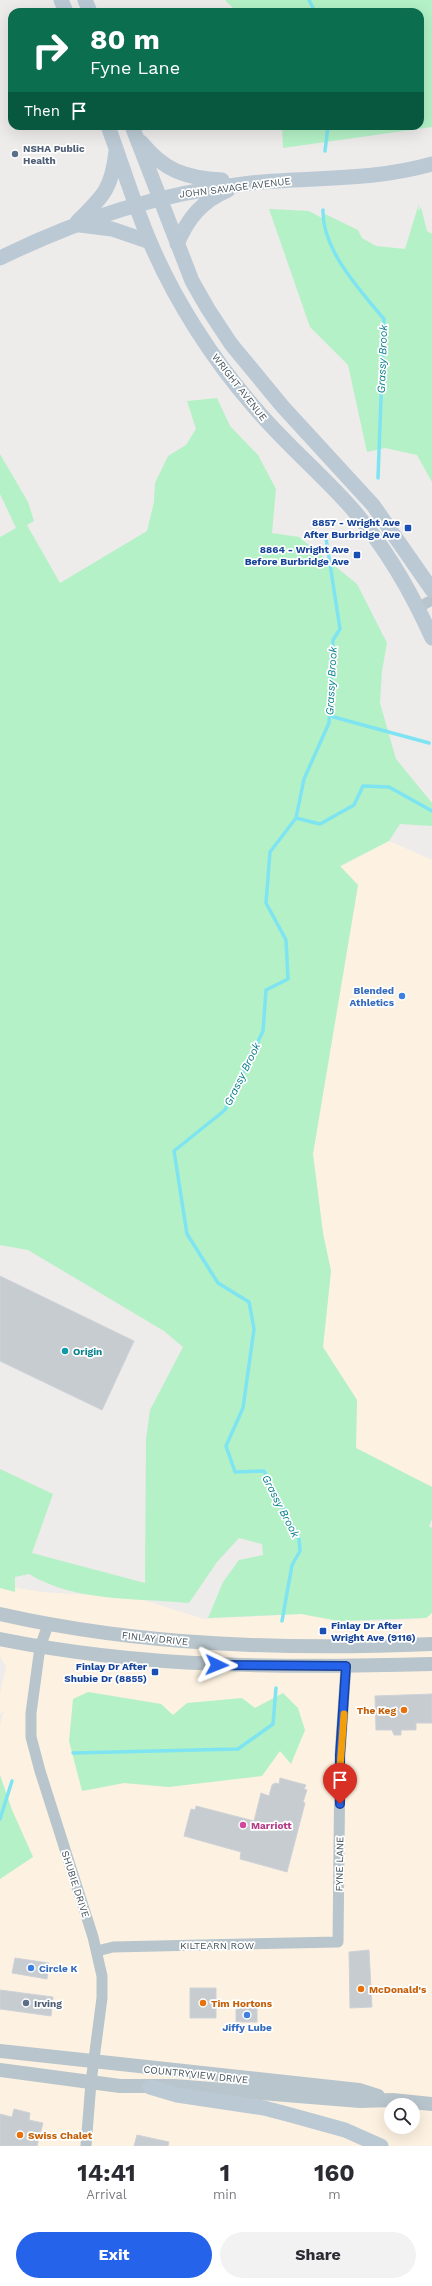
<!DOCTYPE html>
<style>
:root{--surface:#fff;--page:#f2f2f3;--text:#2b2b33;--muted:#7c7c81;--accent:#2563eb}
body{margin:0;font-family:"Work Sans",sans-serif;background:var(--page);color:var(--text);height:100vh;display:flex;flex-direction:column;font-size:15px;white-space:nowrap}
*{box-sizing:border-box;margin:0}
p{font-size:13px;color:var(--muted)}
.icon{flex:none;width:22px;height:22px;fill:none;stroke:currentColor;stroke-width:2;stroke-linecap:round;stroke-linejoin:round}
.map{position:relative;height:2146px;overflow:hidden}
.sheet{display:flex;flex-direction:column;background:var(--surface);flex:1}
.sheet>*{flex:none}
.guide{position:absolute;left:8px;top:8px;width:416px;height:122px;border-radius:12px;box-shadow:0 4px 16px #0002;background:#0b6e4f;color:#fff;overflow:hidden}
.controls{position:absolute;left:384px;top:2098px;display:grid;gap:8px}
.controls a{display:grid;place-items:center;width:36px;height:36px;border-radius:50%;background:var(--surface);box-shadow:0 4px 16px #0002;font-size:20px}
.pin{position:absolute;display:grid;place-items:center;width:34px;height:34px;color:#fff;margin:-41px -17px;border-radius:50% 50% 50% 0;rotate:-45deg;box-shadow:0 0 4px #0007}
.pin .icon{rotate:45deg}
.me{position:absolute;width:44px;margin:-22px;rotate:92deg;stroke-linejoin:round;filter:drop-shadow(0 0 3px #0008)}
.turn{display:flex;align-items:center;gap:14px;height:84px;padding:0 16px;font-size:18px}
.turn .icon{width:52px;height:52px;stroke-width:2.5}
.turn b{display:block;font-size:28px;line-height:34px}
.then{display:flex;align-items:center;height:38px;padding:0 16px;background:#0003;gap:8px;font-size:15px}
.eta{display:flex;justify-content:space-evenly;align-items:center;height:68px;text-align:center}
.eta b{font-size:24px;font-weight:700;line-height:28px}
.button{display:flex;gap:8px;margin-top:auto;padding:8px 16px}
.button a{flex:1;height:46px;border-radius:24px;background:var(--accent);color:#fff;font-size:16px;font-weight:700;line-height:46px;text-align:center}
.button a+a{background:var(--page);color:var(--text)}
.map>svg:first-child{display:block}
</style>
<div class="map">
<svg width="432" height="2146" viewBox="0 0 432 2146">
<rect width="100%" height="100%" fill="#eeebeb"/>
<path fill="#fdf2e1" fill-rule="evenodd" d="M389,841L432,860V1487L356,1448L357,1400L323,1347L331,1271L323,1233L313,1154L358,885L340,867Z
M0,1585L42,1592L137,1598L204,1619L301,1614L339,1621H389L426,1618L432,1613V2146H0V1879L33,1856L12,1810L0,1775V1725L4,1711L0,1714V1693L6,1667L0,1656ZM88,1692L161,1704L173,1716L255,1708L283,1693L291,1763L280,1751L169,1787L124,1783L82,1791ZM391,2105H413V2127H391Z"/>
<path fill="#b4f1c6" d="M225,0H432V127L283,148L282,126H420V12H237Z
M419,203L418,211L421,207L427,231L432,234V482L417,455L385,448L367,452L348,365L310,327L269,209L309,211L322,218L323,213L358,230L362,238L376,246L405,249Z
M217,398L230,426L258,455L276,489L272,533L299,537L357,584L387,643L382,671L380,703L396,759L432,803V826L400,824L389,841L340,866L358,885L313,1154L323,1233L331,1271L323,1347L357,1400L356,1448L432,1487V1519L429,1526L432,1528V1613L426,1618L339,1621L301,1614L208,1618L223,1582L239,1560L263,1555L262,1544L239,1538L217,1562L189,1603C136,1598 75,1602 29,1574L15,1577V1592L0,1588V1469L53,1494L32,1553L145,1583L146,1439L150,1410L183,1347L164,1331L28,1250L0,1245V537L16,528L0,494V454L28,502L34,521L27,525L60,583L147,531L154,502L155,483L168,456L186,445L196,429L187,401Z
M88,1692L161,1704L173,1715L187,1703L242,1698L255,1708L283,1693L298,1708L305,1730L291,1764L280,1751L262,1776L169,1787L124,1783L82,1791L69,1741L73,1699Z
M0,1775L12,1810L33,1857L0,1879Z"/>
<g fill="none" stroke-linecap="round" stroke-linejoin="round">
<path stroke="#7ee4f1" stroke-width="3.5" d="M309,0L315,12
M325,151L328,126
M323,210C322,250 360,290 384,319L378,478
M330,716L429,743
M296,818L320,824L354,805L363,786L389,787L432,811
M282,1621L292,1565L300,1551L299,1539L264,1471L235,1472L226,1446L243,1408L254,1329L249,1302L218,1283L187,1234L174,1151L225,1110L263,1031L266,990L288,979L286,940L266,903L270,852L296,818L304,779L329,723L333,640L340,629L326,538
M73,1753L238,1749L273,1724L276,1688
M0,1819L12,1781"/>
</g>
<path fill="#c7ccd1" stroke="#ced2d8" d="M0,1276L134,1341L102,1410L0,1361Z
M432,1694V1723H416V1730H401V1735H394L392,1730H376L375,1696Z
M280,1778L306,1785L304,1789L307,1790L303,1802L305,1803L287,1872L240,1859L241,1852L184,1836L191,1809L195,1810L196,1806L254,1821L261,1793L269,1796L272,1785L275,1783L279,1784Z
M369,1950L372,2007L350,2008L349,1952Z
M15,1958L49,1963L47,1979L12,1973Z
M190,1988H216V2018H190Z
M0,1990L53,1997L51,2016L0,2009Z
M257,2007V2022H236V2008Z
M14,2109L30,2113L29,2120L43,2123L37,2146H0V2114L12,2117Z
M137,2135L169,2142L168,2146H134Z"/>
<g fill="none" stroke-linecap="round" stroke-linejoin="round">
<path stroke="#b8c5cc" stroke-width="11" d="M419,607L432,600
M48,1625L40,1647L31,1713V1737L40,1771L93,1937L102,1976V1998L91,2082L86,2146
M97,1951L113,1947L338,1942L340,1755L346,1666"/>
<path stroke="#b8c5cc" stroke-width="14" d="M0,1614C142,1646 287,1650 432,1644
M0,1639C143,1668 287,1668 432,1664
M0,2051L359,2090L378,2096
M0,2070L120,2086H174L360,2101L392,2100L432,2104"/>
<path stroke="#bac9d4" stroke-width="15" d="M61,0L66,12
M85,0L90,12
M108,126C122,164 134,204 150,242C175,301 213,360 255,408C286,445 324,476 355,512C388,551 412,593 432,638
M132,126L192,281L208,309L231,344L283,407L373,505L432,590
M141,142C164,171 186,178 222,180
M77,222C103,196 112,189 116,151
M80,225L112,229L150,242
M177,244C188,218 202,201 228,190
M0,258C82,218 160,193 251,183C312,177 373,181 432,164
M150,2087L177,2095L264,2108L287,2114L345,2130L381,2146"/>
</g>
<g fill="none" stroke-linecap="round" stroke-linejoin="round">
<defs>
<path id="route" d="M217,1665L346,1666L340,1755V1804"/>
</defs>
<use href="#route" stroke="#184099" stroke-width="10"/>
<use href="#route" stroke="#2563eb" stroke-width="7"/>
<path stroke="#f59e0b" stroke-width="7" d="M340,1768L344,1714"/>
</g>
<g fill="#5c6f8a" stroke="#fff" stroke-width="1.5">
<circle cx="15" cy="154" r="4"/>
<circle cx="26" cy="2003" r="4"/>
</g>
<g fill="#1a4fb4" stroke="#fff" stroke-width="1.5">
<rect x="404" y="524" width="8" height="8" rx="2"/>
<rect x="353" y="551" width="8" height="8" rx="2"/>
<rect x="319" y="1627" width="8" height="8" rx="2"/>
<rect x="151" y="1668" width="8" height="8" rx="2"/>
</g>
<g fill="#3f7fe0" stroke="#fff" stroke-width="1.5">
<circle cx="402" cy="996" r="4"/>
<circle cx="31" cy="1968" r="4"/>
<circle cx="247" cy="2015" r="4"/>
</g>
<circle fill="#0f9aa8" stroke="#fff" stroke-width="1.5" cx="65" cy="1351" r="4"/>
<g fill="#e8710a" stroke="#fff" stroke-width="1.5">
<circle cx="404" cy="1710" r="4"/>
<circle cx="361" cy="1989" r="4"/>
<circle cx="203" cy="2003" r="4"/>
<circle cx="20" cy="2135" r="4"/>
</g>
<circle fill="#d1479c" stroke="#fff" stroke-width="1.5" cx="243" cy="1825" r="4"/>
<g text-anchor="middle" stroke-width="3.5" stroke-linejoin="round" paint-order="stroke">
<g font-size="10" font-weight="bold" fill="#4e5e75" stroke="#fff" text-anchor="start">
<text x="23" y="152">NSHA Public<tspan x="23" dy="12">Health</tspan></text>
<text x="34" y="2007">Irving</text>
</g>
<g font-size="10" fill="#43515a" stroke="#fff">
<text transform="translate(235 187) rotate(-7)" y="4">JOHN SAVAGE AVENUE</text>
<text transform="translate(240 387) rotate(52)" y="4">WRIGHT AVENUE</text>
<text transform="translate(155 1638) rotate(6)" y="4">FINLAY DRIVE</text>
<text transform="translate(339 1864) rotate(-89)" y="4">FYNE LANE</text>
<text transform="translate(76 1884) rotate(72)" y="4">SHUBIE DRIVE</text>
<text x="217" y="1949">KILTEARN ROW</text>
<text transform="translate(196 2074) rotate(6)" y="4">COUNTRYVIEW DRIVE</text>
</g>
<g font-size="10" font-weight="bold" fill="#164399" stroke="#fff" text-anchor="end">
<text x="400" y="526">8857 - Wright Ave<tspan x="400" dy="12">After Burbridge Ave</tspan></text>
<text x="349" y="553">8864 - Wright Ave<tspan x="349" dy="12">Before Burbridge Ave</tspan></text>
<text x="331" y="1629" text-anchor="start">Finlay Dr After<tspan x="331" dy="12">Wright Ave (9116)</tspan></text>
<text x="147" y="1670">Finlay Dr After<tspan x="147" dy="12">Shubie Dr (8855)</tspan></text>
</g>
<g font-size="10" font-weight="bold" fill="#366cbe" stroke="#fff" text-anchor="end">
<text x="394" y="994">Blended<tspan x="394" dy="12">Athletics</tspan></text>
<text x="39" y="1972" text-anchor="start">Circle K</text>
<text x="247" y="2031" text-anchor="middle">Jiffy Lube</text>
</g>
<g font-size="10" font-weight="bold" fill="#0d838f" stroke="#fff" text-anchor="start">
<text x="73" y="1355">Origin</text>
</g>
<g font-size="10" font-weight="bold" fill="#c56008" stroke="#fff" text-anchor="start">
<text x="396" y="1714" text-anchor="end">The Keg</text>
<text x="369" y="1993">McDonald's</text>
<text x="211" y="2007">Tim Hortons</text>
<text x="28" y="2139">Swiss Chalet</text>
</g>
<g font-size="10" font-weight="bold" fill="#b23c85" stroke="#fff" text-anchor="start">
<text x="251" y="1829">Marriott</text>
</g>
<g font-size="11" font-style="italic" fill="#057e8e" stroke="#fff">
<text transform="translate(382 359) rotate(-88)" y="4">Grassy Brook</text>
<text transform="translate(331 681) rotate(-87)" y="4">Grassy Brook</text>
<text transform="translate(242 1074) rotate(-64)" y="4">Grassy Brook</text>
<text transform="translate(281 1506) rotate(63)" y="4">Grassy Brook</text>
</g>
</g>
</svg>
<div class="controls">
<a><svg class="icon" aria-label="search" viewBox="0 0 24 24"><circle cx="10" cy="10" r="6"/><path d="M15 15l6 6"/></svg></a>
</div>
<div class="pin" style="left:340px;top:1804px;background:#d93025"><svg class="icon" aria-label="arrive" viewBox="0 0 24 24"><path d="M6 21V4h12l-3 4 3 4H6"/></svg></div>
<svg class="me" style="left:217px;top:1665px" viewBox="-20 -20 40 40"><path d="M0-17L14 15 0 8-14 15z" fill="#2563eb" stroke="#fff" stroke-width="4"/></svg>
<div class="guide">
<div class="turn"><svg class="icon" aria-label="right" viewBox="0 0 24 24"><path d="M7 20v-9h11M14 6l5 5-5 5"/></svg><div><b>80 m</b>Fyne Lane</div></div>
<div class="then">Then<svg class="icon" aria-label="arrive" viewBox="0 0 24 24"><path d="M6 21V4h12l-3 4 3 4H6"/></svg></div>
</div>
</div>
<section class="sheet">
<div class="eta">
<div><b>14:41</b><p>Arrival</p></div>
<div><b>1</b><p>min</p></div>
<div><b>160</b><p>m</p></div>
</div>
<div class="button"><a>Exit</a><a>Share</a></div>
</section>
